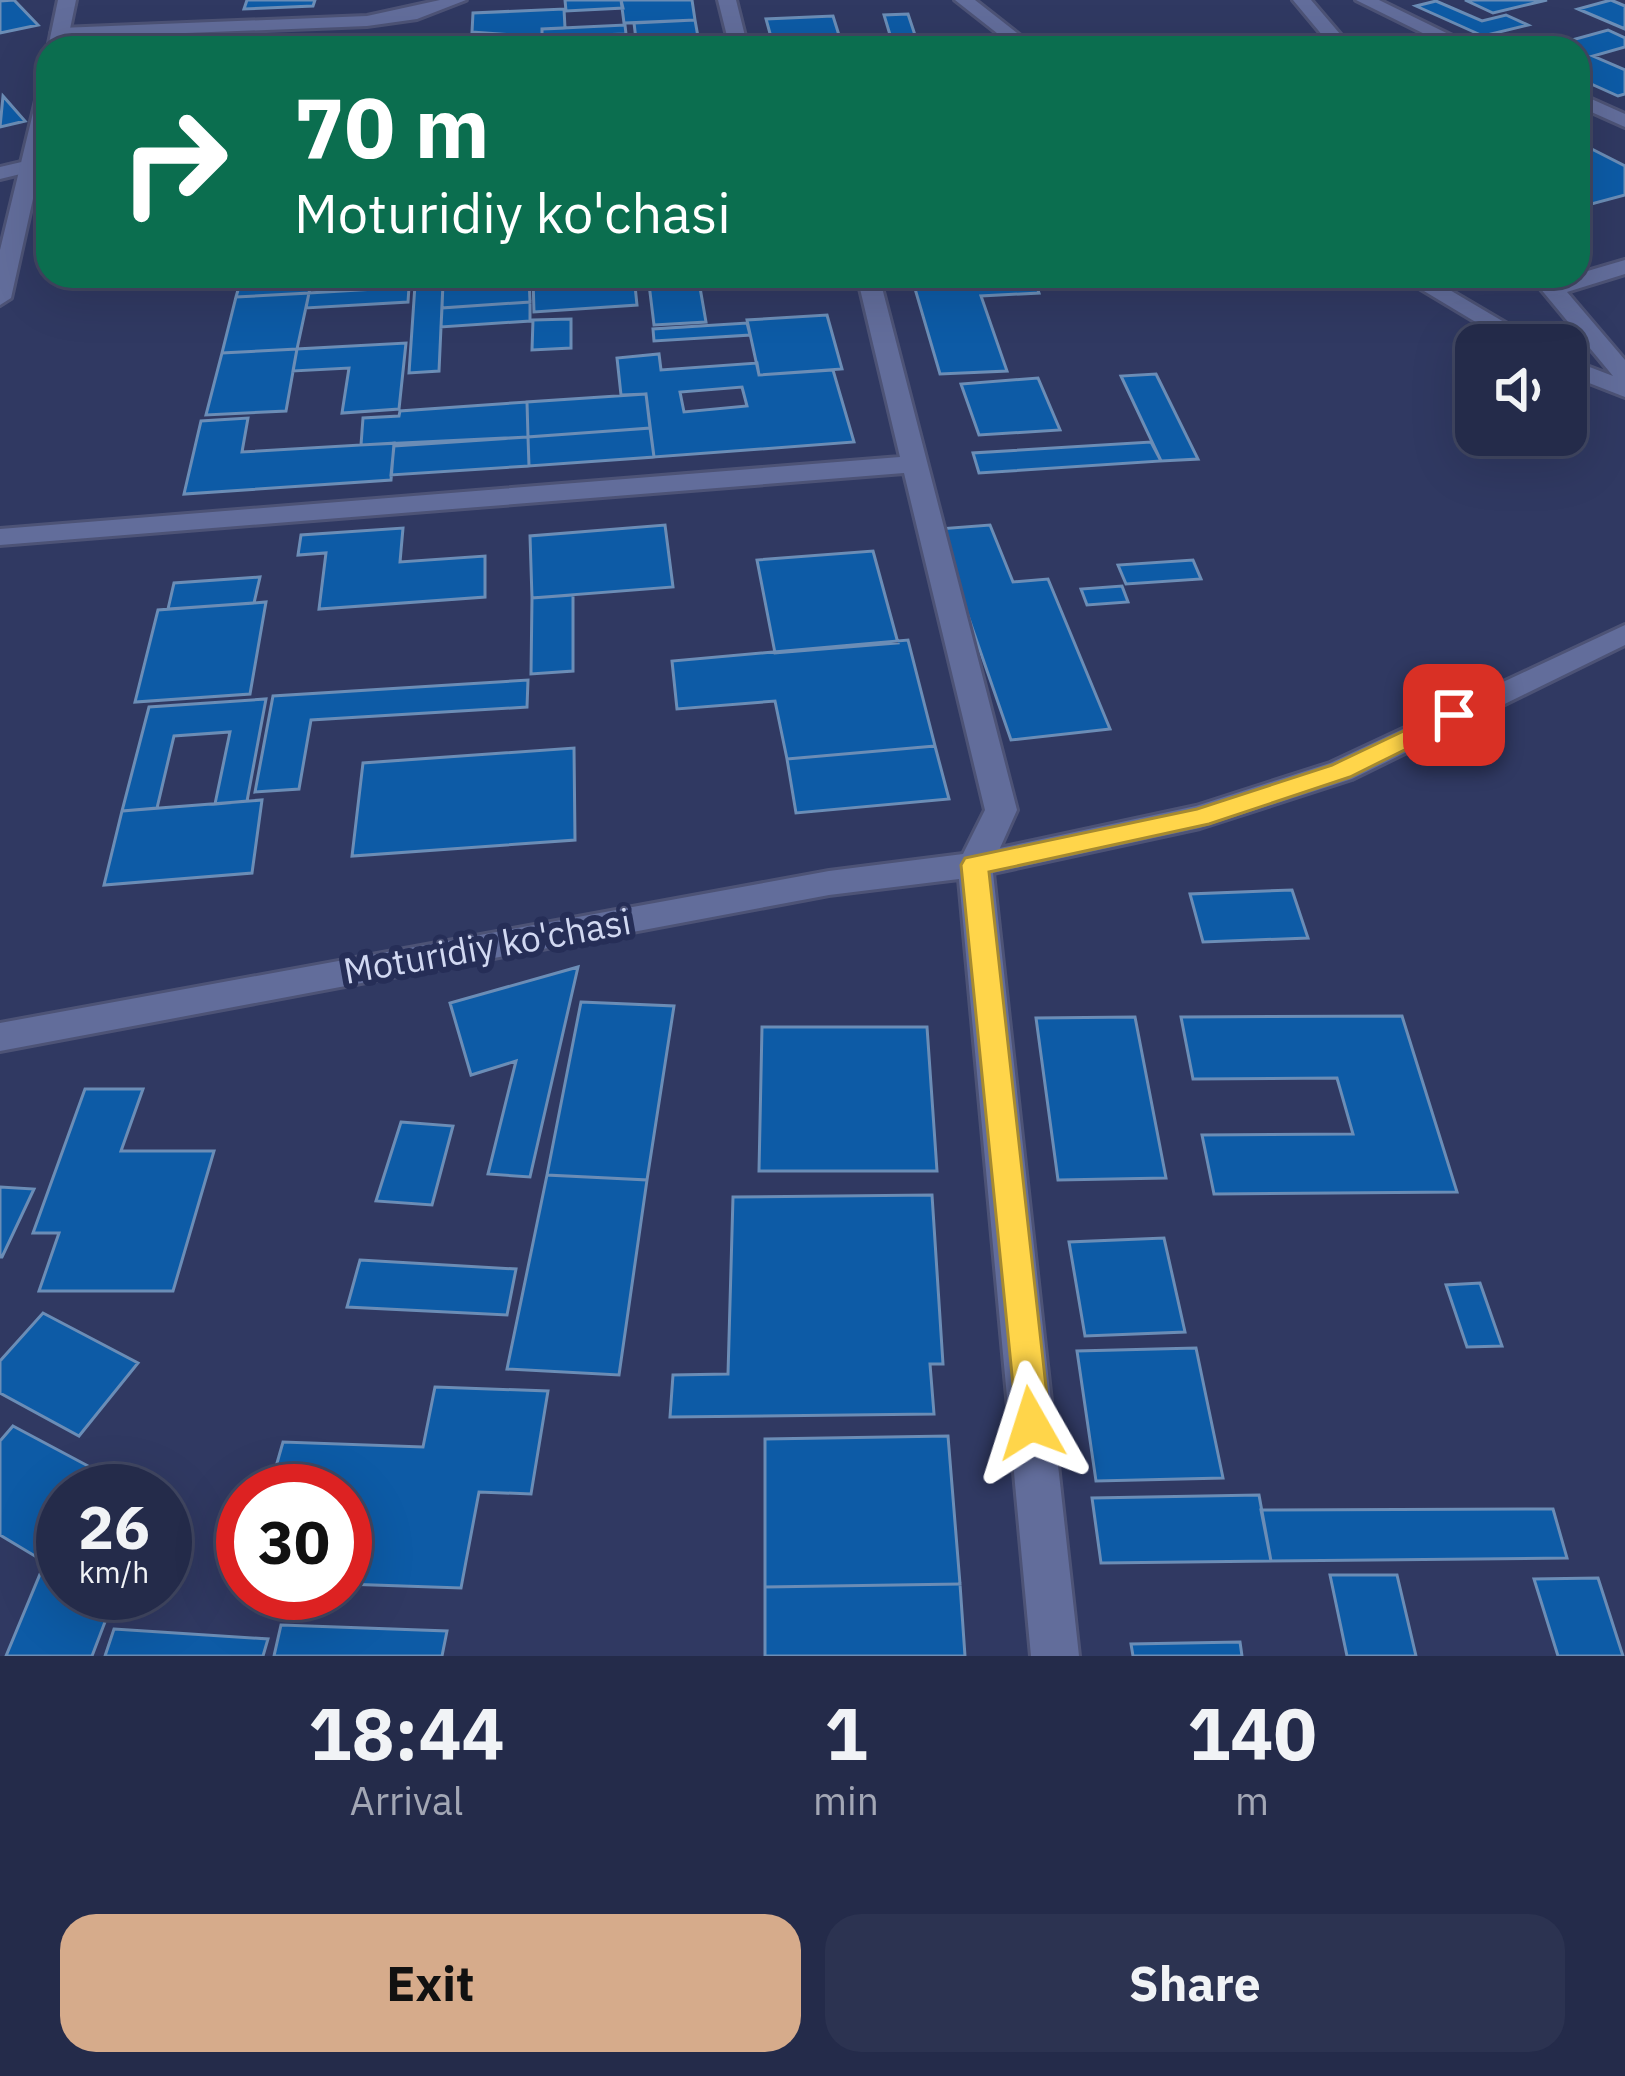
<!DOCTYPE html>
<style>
:root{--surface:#242b4a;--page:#2c3351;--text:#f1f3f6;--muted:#a3a7b5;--line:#414762;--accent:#d6ab8b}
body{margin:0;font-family:"IBM Plex Sans",sans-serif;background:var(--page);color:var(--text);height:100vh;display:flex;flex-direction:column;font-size:45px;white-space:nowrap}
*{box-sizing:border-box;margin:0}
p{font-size:39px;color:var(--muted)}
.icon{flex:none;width:66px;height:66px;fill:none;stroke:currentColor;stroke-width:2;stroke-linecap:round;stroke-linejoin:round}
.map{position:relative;height:1656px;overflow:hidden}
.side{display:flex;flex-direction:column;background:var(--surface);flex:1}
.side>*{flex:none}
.top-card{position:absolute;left:36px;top:36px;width:1554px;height:252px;border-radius:36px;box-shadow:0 12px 48px #0002,0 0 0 3px var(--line);background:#0b6e4f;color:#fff;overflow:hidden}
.controls{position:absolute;left:1455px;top:324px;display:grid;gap:24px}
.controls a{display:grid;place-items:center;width:132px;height:132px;border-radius:24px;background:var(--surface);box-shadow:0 12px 48px #0002,0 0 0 3px var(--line);font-size:60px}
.speed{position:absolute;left:36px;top:1464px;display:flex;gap:24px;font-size:60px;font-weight:700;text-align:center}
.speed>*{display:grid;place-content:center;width:156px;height:156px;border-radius:50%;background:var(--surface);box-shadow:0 12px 48px #0002,0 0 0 3px var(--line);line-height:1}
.speed small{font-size:30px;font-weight:400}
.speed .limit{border:18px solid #d22;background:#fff;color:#111}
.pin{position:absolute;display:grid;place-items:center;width:102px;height:102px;color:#fff;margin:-51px;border-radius:24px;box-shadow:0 6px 18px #0006}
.me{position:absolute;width:132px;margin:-66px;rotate:354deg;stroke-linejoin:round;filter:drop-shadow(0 0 9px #0008)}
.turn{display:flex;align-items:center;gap:42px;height:252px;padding:0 60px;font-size:54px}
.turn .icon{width:156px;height:156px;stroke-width:2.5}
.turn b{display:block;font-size:84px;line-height:102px}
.eta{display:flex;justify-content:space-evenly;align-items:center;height:204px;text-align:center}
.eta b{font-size:72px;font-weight:700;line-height:84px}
.primary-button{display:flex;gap:24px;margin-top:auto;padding:24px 60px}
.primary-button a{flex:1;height:138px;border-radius:36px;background:var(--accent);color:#111;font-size:48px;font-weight:700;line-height:138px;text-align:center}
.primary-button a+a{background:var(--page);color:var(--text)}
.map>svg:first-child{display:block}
</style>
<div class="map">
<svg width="1625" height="1656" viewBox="0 0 1625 1656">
<rect width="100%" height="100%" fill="#303962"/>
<path fill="#0d5ba6" stroke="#6b8db6" stroke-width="3" fill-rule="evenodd" d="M14,0L38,25L0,33V1Z
M247,0H315L313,6L244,9Z
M565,0H621L623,8L566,11Z
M621,0H692L695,20L624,23Z
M1465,0H1547L1493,13Z
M1611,0L1625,6V29L1578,9Z
M1436,1L1482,21L1506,15L1528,25L1483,36L1416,6Z
M564,9L565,28L542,29V37L472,32L473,13Z
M908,14L919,47L847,48L845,39L891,38L884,15Z
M833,16L843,48H774L766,19Z
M695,20L700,48H637L634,23Z
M625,25L626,34L571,36L572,48H542V29Z
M1608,30L1625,38V47L1593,56L1625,70V94L1618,96L1578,78V48H1543Z
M1426,33L1454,48H1388L1379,43Z
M379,35L377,47L244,48L247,40Z
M3,96L25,121L0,127Z
M1578,142L1625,166V195L1584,206L1578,203Z
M242,276H312L309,293L236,297Z
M377,276H413L411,286L375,288Z
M634,276L637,305L534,312L533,278Z
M648,276H698L706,322L654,325Z
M1033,276L1039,293L981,296L1007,371L940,374L913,282Z
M1033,276H1108L1112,285L1038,288Z
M529,278L530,302L442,308L443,283Z
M443,283L439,371L409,373L415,285Z
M409,287L408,302L306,308L309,293Z
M309,293L297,349L222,353L236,297Z
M530,302V321L441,327L442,308Z
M827,315L842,369L759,375L747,320Z
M571,319V348L532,350L533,320Z
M747,323L750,335L654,341L653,329Z
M406,343L399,409L342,413L349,368L293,371L297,349Z
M297,349L286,411L206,415L222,353Z
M659,354L661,370L757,363L759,375L833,370L854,442L654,457L646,394L621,395L617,358ZM742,387L747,406L684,412L680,392Z
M1156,374L1198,459L1161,461L1121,376Z
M1038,378L1060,430L979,435L961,384Z
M646,394L650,428L528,437L527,402Z
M527,402L528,437L361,445L363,418L399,416L400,411Z
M248,418L242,452L394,443L391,480L184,494L201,421Z
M650,428L654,457L529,466L528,437Z
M528,437L529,466L391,475L394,446Z
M1151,442L1161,461L979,473L973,453Z
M665,525L673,587L532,598L530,536Z
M990,525L1013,582L1048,579L1110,729L1011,740L938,529Z
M403,528L400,562L485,556V597L319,609L326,553L298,555L301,535Z
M873,551L898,643L775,653L757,560Z
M1193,560L1201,579L1126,584L1118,565Z
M260,577L254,603L168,609L174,583Z
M1122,586L1128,602L1087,605L1081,589Z
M573,595V671L531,674L532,598Z
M266,602L250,694L135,702L158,610Z
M908,640L935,746L787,759L775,701L677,709L672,661Z
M528,680L527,707L311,720L299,789L255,792L273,696Z
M266,699L247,801L215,804L230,732L174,736L157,808L122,811L149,707Z
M935,746L949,799L796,813L787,759Z
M574,748L575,840L352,856L363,763Z
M262,800L252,873L104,885L122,811Z
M1292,890L1308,938L1203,942L1190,894Z
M578,967L530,1177L488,1174L516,1061L471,1075L450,1003Z
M581,1002L674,1006L647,1180L547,1175Z
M1402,1016L1457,1192L1214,1194L1202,1135L1353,1134L1337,1078L1193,1079L1181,1017Z
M1135,1017L1166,1178L1058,1180L1036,1018Z
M762,1027H927L937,1171H759Z
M85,1089H143L121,1151H214L173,1291H39L59,1233H33Z
M401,1122L453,1126L432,1205L376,1201Z
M547,1175L647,1180L619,1375L507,1369Z
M0,1187L34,1189L2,1257H0Z
M932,1195L943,1364H930L934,1414L670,1417L673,1375L728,1374L733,1197Z
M1164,1238L1185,1332L1085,1336L1069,1242Z
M360,1260L516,1269L507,1315L347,1307Z
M1480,1283L1502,1346L1467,1347L1446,1285Z
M43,1313L138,1363L79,1436L0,1393V1361Z
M1196,1348L1223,1478L1096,1481L1077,1351Z
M435,1387L548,1391L531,1494L479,1492L461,1588L345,1584V1491H269L283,1442L423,1447Z
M13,1426L135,1491H63V1593H116L92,1656H6L45,1562L0,1535V1441Z
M948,1436L960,1584L765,1587V1439Z
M1259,1495L1271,1561L1101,1563L1092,1498Z
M1553,1509L1567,1558L1271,1561L1261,1510Z
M1330,1575H1397L1416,1656H1347Z
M1598,1578L1623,1656H1558L1534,1579Z
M960,1584L965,1656H765V1587Z
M281,1625L447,1631L442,1656H274Z
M114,1629L268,1639L263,1656H105Z
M1240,1642L1242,1656H1133L1131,1644Z"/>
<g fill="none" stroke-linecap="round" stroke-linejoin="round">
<defs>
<path id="minor" d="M440,0H466L417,19L367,26L60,38L51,33L60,28L367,16Z
M718,0H736L748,48H730Z
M955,0H975L1036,48H1016Z
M1293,0H1311L1352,48H1333Z
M1356,0H1379L1477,48H1453Z
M1578,93L1625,114V127L1578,106Z
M30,160L37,162V170L0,179V167Z
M1625,260V274L1567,292L1625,360V397L1566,374V358L1613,376L1530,276L1557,280Z
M857,276H879L1017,810L1000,848L1196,806L1330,763L1625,625V645L1352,779L1200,828L993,873L1079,1656H1031L959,879L829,895L0,1051V1023L829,871L963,854L985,810L904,473L0,545V529L900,457Z
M1399,276H1426L1543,345H1514Z"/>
<path id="tertiary" d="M58,0H76L66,48H48Z
M48,82V131L11,298L0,305V250L39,88Z"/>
</defs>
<use href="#minor" stroke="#4d5376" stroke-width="6"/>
<use href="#tertiary" stroke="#4d5376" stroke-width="6"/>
<use href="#minor" fill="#626d9b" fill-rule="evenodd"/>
<use href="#tertiary" fill="#626d9b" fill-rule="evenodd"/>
</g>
<path fill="#ffd54a" stroke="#a68a30" stroke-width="3" d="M1454,707L1466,715L1463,721L1350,777L1209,824L989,872L1050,1423L1044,1435L1031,1440L1018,1435L961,865L965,858L1197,809L1332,765Z"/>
<g text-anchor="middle" stroke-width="12" stroke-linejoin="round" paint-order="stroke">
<g font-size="36" fill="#d1d8f1" stroke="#262e57">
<text transform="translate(487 946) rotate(-10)" y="13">Moturidiy ko'chasi</text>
</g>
</g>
</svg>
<div class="controls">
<a><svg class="icon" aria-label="sound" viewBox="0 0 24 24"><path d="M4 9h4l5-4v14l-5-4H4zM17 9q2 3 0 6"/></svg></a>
</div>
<div class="speed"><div>26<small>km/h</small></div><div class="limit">30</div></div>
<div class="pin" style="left:1454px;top:715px;background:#d93025"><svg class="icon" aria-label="arrive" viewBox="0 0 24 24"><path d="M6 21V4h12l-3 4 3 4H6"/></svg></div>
<svg class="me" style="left:1031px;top:1423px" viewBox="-20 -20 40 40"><path d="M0-17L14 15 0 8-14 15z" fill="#ffd54a" stroke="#fff" stroke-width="4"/></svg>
<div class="top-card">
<div class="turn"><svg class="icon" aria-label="right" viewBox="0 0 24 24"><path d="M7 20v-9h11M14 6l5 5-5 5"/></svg><div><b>70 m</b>Moturidiy ko'chasi</div></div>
</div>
</div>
<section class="side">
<div class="eta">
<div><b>18:44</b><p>Arrival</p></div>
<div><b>1</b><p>min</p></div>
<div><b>140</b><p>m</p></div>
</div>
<div class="primary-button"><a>Exit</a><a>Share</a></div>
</section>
